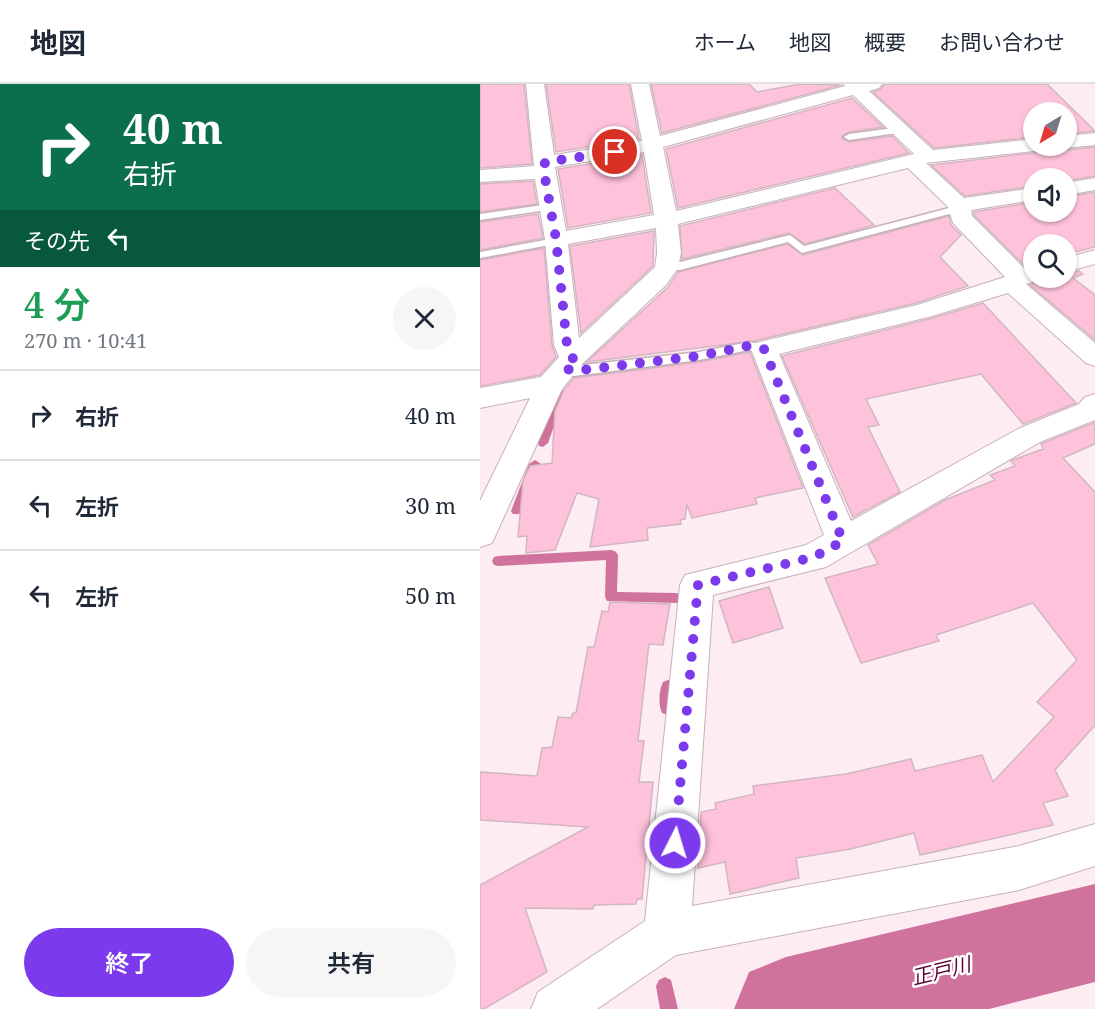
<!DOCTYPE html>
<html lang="ja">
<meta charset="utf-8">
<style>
:root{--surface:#fff;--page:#f6f6f7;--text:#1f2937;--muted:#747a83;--line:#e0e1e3;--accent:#7c3aed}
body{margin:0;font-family:"Noto Serif","Noto Sans JP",serif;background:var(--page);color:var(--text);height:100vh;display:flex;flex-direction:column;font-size:22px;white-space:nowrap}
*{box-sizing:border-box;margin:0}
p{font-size:20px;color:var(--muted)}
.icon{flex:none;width:33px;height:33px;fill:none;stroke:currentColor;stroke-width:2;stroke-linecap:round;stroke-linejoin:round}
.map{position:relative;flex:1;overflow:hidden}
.side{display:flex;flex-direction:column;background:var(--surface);width:480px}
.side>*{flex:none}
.hud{background:#0b6e4f;color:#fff;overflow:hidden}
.needle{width:39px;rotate:218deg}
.fabs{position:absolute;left:543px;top:18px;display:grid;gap:12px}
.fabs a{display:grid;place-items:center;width:54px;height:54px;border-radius:50%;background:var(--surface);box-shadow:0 2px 4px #0004;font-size:30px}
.pin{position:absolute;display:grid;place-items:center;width:51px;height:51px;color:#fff;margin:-26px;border:3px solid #fff;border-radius:50%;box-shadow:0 2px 6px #0007}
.me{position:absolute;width:66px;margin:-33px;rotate:5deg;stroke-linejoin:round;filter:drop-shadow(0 0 4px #0008)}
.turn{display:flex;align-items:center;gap:21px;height:126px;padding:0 24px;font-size:27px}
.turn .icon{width:78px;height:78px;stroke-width:2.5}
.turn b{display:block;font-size:42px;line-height:51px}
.then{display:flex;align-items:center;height:57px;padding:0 24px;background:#0003;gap:12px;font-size:22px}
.round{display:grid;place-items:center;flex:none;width:63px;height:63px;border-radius:32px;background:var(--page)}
.headline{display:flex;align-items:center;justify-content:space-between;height:102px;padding:0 24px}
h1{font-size:36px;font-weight:600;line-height:45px;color:#1e9e55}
.primary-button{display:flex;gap:12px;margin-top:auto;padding:12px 24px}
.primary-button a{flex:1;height:69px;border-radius:36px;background:var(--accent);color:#fff;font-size:24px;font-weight:600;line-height:69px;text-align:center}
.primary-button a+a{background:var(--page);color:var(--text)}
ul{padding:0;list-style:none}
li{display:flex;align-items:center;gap:18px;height:90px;padding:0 24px;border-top:2px solid var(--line)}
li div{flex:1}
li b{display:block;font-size:22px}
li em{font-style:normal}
header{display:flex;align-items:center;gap:36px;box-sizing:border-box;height:84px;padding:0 30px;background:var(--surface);border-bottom:2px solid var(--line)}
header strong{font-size:28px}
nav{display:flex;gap:33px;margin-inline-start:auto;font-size:21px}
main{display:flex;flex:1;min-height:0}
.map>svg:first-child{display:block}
</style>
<header>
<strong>地図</strong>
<nav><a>ホーム</a><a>地図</a><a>概要</a><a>お問い合わせ</a></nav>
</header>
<main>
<section class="side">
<div class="hud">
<div class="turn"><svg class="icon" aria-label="right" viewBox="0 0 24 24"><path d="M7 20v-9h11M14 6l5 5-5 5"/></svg><div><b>40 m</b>右折</div></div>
<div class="then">その先<svg class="icon" aria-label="left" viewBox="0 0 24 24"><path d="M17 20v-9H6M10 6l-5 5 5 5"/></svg></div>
</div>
<div class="headline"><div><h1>4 分</h1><p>270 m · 10:41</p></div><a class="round"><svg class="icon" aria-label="close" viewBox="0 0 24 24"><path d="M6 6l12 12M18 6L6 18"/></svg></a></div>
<ul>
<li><svg class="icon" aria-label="right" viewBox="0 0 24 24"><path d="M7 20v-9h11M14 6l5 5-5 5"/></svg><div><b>右折</b></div><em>40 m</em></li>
<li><svg class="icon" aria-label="left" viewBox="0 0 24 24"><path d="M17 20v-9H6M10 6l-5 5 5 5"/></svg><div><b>左折</b></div><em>30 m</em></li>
<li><svg class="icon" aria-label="left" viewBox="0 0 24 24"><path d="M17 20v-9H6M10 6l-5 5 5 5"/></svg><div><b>左折</b></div><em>50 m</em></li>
</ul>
<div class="primary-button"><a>終了</a><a>共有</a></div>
</section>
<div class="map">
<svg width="615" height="925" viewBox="0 0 615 925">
<rect width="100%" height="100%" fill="#fdedf3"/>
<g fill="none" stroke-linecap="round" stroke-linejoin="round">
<path fill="#cf729c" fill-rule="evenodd" d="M81,306L86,309L68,359L63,363L59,362L58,359L76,309Z
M55,376L61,380L43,427L41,430H33L31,427L49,380Z
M132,466L136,468L138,471L137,508L196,509L200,510L202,514L200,518L196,519L127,517L125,513L126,476L18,482L14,481L12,477L14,473L18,472Z
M188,596L193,598C197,606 196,620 192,629L187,631L182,629C178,620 179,606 183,598Z
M185,893L191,896L198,925H180L176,902L179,896Z"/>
<path fill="#cf729c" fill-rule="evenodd" d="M615,800V898L509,925H254L269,888L306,873Z"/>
</g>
<path fill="#ffc2db" stroke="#d1b7c1" stroke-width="1.5" d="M0,0H44L52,80L0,84Z
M66,0H149L159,55L76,68Z
M171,0H269L277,8L320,0L361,1L182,49Z
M404,0H567L615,47L586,50V28H554V53L454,64L393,8L401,5Z
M372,14L403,43L369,48L362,52L363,55L369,58L412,52L429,69L198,124L186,65Z
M565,62H577L586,66L615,63V92L586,97V94H554V102L485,112L451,81L554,69L562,67Z
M162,71L171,129L88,144L78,85Z
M53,97L57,120L0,128V100Z
M355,104L394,141L325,160L309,149L202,175L200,142Z
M615,108V163L586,170V160H554V180L545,182L494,131V128L554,118V128H586V113Z
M58,130L63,154L0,166V138Z
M469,132L471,141L481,151L460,173L488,202L436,219L274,257L107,278L187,204L198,188L307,160L323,171Z
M174,147L173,182L101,249L90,162Z
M64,164L72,261L76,273L60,291L0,302V176Z
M599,187L603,190L593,194L615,211V256L550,201L565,194H586V190Z
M503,219L596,319L543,340L501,290L386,315L399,341L388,343L420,408L373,433L302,272L453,234Z
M270,268L323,404L275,414L277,420L212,434L207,421L205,435L200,436L201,440L167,444L168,456L110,463L119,415L97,409L75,466L46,469L47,452L38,453L43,397L50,382L72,379L75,327L84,306L94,294L219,278Z
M615,338V360L583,374L615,408V641L575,686L588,712L563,719L573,741L440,771L434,749L371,765L316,774L319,794L250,810L245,778L218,784L221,728L236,725L235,719L274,710L273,702L366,690L431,675L435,687L502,671L513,698L574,633L557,618L597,576L553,519L456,551L459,557L381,579L345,494L398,480L388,461L465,416L515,396L510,391L535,382L531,377L533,376L563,365L561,360Z
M289,503L303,544L253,559L239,517Z
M130,518L190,520L183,561L169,560L158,657H164L159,698H173L162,815H157L156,820L114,821L113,825L45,824L67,888L4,925H0V801L108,743L0,736V688L57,692L62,664L72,663L78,633L91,634L93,629H96L108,563H114L122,527L128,528Z"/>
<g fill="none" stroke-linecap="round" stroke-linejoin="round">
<defs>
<path id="lane" d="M421,43L426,46L424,48L369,56L364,53L369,50Z
M70,120L74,121V125L0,136V130Z
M469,124L484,126L485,128L480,131L469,130L322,169L308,158L200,186H187L181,182L187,178H200L310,151L324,162Z
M76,154L80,155V159L0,174V168Z
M269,258L289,262L291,265L284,269L269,266L219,276L94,292L79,287L77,284L84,280L94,282L219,268Z"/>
<path id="street" d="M46,0H64L74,71L162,57L151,0H169L180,52L365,2L363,0H402L399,4L389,7L453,66L554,55V62H563L561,65L554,67L446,79L484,114L554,104V116L491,126L492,132L544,184L554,182V194H563L546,200L615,259V282L606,279L528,209L452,232L299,270L371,437L540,344L599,320L605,313L615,310V336L560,358L346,483L233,511L212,822L539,762L615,740V782L539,806L196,871L117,925H51L58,908L165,837L200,501L205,491L326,461L344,451L271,265L275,259L437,221L525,193L473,139L468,123L428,84L198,140L201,169L198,184L185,202L102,280L82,305L12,459L0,463V417L50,314L0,324V304L61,293L79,273L74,261L65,155L55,95L0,98V86L54,82ZM373,11L434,70L196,127L183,63ZM164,68L174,131L86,147L75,83ZM176,144L177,169L175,183L99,254L88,160Z
M615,49V61L586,64L579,62H586V52Z
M615,94V106L586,111V99Z
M615,166V180L586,188V174Z"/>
</defs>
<use href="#lane" stroke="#c9afb9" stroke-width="3"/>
<use href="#street" stroke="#c9afb9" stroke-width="2"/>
<use href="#lane" fill="#fff" fill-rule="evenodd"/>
<use href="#street" fill="#fff" fill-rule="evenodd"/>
</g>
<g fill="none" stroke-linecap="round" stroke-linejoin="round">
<path stroke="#7c3aed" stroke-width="10" stroke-dasharray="0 18" d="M135,68L65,78L64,88L76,155L87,261L93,274L84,284L94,287L219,272L268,262L284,265L363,457L334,473L218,501L195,759"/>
</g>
<g text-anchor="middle" stroke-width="5" stroke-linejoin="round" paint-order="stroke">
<g font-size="20" font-style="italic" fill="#5b0337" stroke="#fff">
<text transform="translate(461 887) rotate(-14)" y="7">正戸川</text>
</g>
</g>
</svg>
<div class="fabs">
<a><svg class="needle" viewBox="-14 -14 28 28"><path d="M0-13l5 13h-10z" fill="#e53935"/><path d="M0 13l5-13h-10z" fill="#747a83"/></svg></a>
<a><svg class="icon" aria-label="sound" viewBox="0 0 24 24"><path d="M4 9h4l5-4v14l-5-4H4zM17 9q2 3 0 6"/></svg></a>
<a><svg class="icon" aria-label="search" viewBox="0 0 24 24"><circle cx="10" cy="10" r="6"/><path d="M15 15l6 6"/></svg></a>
</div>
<div class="pin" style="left:135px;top:68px;background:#d93025"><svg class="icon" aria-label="arrive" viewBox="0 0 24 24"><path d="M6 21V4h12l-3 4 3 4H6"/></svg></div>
<svg class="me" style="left:195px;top:759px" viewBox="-20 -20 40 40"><circle r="17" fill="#7c3aed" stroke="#fff" stroke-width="3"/><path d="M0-11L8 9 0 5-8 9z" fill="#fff"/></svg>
</div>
</main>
